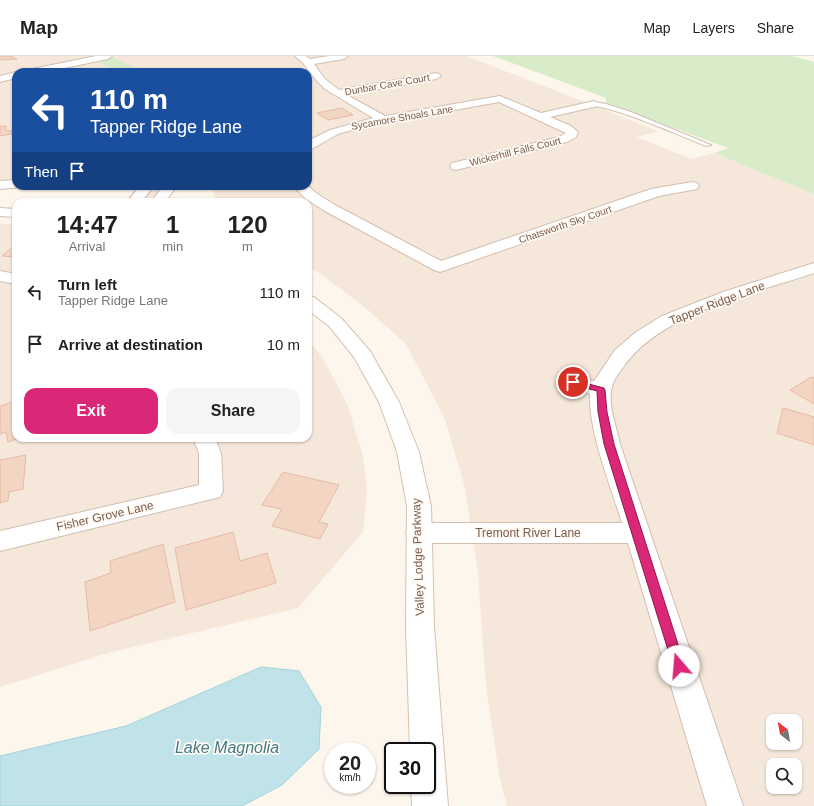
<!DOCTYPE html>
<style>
:root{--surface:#fff;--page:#f6f6f6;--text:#222;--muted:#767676;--line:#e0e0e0;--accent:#db2777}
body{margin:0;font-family:Arial,sans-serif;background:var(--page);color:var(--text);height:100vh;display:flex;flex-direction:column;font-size:15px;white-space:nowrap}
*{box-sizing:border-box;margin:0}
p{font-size:13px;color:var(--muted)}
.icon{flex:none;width:22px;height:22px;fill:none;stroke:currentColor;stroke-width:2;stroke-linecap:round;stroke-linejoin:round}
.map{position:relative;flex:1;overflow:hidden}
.details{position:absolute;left:12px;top:142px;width:300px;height:244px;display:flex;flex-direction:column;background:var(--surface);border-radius:12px;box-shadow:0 1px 3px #0004}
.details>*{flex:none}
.guide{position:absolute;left:12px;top:12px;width:300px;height:122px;border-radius:12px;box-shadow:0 1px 3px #0004;background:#1a4fa0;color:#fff;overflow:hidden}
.needle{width:26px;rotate:329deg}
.buttons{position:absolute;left:766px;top:658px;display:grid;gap:8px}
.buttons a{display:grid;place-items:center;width:36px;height:36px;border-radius:8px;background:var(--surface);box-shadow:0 1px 3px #0004;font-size:20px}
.speed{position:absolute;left:324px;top:686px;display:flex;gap:8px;font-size:20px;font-weight:700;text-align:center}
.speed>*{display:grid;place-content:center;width:52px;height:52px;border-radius:50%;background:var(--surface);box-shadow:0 1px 3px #0004;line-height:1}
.speed small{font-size:10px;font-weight:400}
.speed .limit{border:2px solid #111;border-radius:6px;background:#fff;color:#111}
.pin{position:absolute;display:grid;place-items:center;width:34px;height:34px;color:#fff;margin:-17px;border:2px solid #fff;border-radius:50%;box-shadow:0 1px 4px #0007}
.me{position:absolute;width:44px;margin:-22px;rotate:342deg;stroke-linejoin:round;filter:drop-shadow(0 0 3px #0008)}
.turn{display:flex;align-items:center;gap:14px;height:84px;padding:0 12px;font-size:18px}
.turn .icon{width:52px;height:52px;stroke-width:2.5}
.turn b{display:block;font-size:28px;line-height:34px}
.then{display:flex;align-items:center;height:38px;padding:0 12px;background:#0003;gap:8px;font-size:15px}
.eta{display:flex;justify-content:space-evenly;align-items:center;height:68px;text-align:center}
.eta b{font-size:24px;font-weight:700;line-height:28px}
.primary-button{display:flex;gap:8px;margin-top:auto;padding:8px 12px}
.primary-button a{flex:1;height:46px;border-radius:12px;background:var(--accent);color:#fff;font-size:16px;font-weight:700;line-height:46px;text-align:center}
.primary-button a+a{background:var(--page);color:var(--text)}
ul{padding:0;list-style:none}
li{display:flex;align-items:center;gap:12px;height:52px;padding:0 12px}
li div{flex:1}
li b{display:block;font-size:15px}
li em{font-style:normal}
header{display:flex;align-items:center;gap:24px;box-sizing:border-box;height:56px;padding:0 20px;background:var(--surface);border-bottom:1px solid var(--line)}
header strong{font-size:19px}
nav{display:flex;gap:22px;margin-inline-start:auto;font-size:14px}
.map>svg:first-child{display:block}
</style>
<header>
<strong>Map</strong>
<nav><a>Map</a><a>Layers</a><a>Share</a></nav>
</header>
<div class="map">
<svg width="814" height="750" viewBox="0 0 814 750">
<rect width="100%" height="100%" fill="#fdf6ec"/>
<path fill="#f5e8da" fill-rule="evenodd" d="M0,0H467L658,75L637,81L691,103L714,97L814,138V750H507L500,723L486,631L478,517L465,432L445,363L406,288L367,253L322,219L308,210V146H217L214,140L212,130H308V16H16V130H22L0,132ZM773,665H795V687H773ZM773,709H795V731H773Z
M138,130H176L164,146H124Z
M0,168L16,169V382H308V284L318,296L324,304L348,350L363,400L367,435L363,476L298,552L108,597L0,631Z"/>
<path fill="#d8ecc9" d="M493,0H792L814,6V138L714,97L728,92L606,47V42Z
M112,1L133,11V16H116L115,14L92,4Z"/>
<path fill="#bfe3e8" stroke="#a5d3da" d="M261,611L299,615L321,651L319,693L282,729L242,750H0V700L126,670Z"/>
<path fill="#f3d5c3" stroke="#e6bba3" d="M0,0H11L17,3L2,4L0,3Z
M342,52L353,59L328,64L317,57Z
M0,70H6V75H12V78L0,80Z
M16,188V201L2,200Z
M811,321L814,322V348L790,334Z
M16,345V382H19L8,386L6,376L0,378V350Z
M783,352L814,361V389L777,377Z
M26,399L23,433L9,436L8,445L0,447V404Z
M283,416L339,429L319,466L328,468L320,483L272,470L282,453L262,449Z
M233,476L240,505L267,497L276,527L186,554L175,492Z
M163,488L175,546L90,575L85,526L111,517L110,505Z"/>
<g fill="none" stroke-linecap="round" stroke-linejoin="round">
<defs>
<path id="lane" d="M594,46L606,48L631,56L711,89L706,90C668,75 631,57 592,49L591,48Z"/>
<path id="street" d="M96,0H112L108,3L45,16H27L32,13Z
M295,0H306L310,3L329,0H348L344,3L314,8L325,23L339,34L436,17L439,18L441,20L436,23L347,39L385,60L500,40L541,57L594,45L599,48L598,50L550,61L571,70L578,76L576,81L567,86L456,114L452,113L450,110L452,107L559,81L566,77L499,46L366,70L338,78L308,95V85L330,74L373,62L325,33L316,24L303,7Z
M16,16V22L0,26V20Z
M16,124V130L21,131L0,133V125Z
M692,126L697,127L699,130L697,133L659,140L440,216L434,214L325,155L306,143L293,130H308L316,137L335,149L441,205L651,133Z
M140,130H154L141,146H127Z
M163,130H177L165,146H151Z
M814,207V217C755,237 657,258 622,313C618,318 613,325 612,331C607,349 617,371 620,388L743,750H707L628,487H419L410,484L406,477L410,470L419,467H622C611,431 588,374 590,338L566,330L563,326L566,322L573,320L594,325L615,294L636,276L662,260L723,236Z
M0,215L16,218V228L0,225Z
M193,382H215L221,397L223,435L220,441L0,495V475L199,429V397Z"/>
<path id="secondary" d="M0,152L16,153V161L0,160Z
M308,240L314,241L341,262L370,295L399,346L419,396L431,450L434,571L448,750H412L411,729H427V695H410L406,571L407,450L397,396L379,346L354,301L329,270L308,254Z"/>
</defs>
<use href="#lane" stroke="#d1beb0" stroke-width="2"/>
<use href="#street" stroke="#d1beb0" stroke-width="2"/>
<use href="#secondary" stroke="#d6c0b0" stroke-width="2"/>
<use href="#lane" fill="#fff" fill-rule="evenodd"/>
<use href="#street" fill="#fff" fill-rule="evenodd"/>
<use href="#secondary" fill="#fff" fill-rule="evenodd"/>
</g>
<path fill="#db2777" stroke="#8e194d" d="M573,324L604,332L605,334L607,356L614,388L685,610L684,614L679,615L675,614L673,610L604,388L598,356L597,335L570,328L569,326Z"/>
<g text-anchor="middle" stroke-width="3.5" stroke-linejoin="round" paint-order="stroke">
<g font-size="10" fill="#7a5c4d" stroke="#fffaf3">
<text transform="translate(387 28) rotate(-10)" y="4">Dunbar Cave Court</text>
<text transform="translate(402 61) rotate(-10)" y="4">Sycamore Shoals Lane</text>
<text transform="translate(515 95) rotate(-14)" y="4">Wickerhill Falls Court</text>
<text transform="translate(565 168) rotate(-19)" y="4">Chatsworth Sky Court</text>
</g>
<g font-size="12" fill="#7a5c4d" stroke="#fffaf3">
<text transform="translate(717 247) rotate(-21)" y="4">Tapper Ridge Lane</text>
<text transform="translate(105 460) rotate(-13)" y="4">Fisher Grove Lane</text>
<text x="528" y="481">Tremont River Lane</text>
<text transform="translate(418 501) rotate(-92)" y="4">Valley Lodge Parkway</text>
</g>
<g font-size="16" font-style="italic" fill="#437c86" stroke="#fffaf3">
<text x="227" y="697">Lake Magnolia</text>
</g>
</g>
</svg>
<div class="buttons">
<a><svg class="needle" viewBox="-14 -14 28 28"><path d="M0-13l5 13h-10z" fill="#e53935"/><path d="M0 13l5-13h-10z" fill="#767676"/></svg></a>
<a><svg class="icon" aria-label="search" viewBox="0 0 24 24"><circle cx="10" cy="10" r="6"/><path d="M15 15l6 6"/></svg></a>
</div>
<div class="speed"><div>20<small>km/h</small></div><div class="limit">30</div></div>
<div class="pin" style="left:573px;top:326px;background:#d93025"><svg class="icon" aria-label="arrive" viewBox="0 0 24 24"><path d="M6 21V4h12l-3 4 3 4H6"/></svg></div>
<svg class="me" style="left:679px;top:610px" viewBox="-20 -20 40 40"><circle r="19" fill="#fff"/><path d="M0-13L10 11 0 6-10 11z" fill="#db2777"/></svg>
<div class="guide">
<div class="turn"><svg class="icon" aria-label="left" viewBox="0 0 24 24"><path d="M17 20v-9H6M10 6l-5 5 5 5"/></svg><div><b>110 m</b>Tapper Ridge Lane</div></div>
<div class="then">Then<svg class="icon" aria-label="arrive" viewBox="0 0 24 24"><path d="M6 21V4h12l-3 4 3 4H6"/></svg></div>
</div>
<section class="details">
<div class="eta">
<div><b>14:47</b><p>Arrival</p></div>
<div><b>1</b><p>min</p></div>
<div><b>120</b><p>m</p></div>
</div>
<ul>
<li><svg class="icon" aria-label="left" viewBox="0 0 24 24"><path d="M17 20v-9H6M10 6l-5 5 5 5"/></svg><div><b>Turn left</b><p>Tapper Ridge Lane</p></div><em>110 m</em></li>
<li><svg class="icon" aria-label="arrive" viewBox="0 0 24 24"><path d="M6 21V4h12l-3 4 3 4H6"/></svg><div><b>Arrive at destination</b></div><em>10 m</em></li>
</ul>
<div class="primary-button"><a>Exit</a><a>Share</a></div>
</section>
</div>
